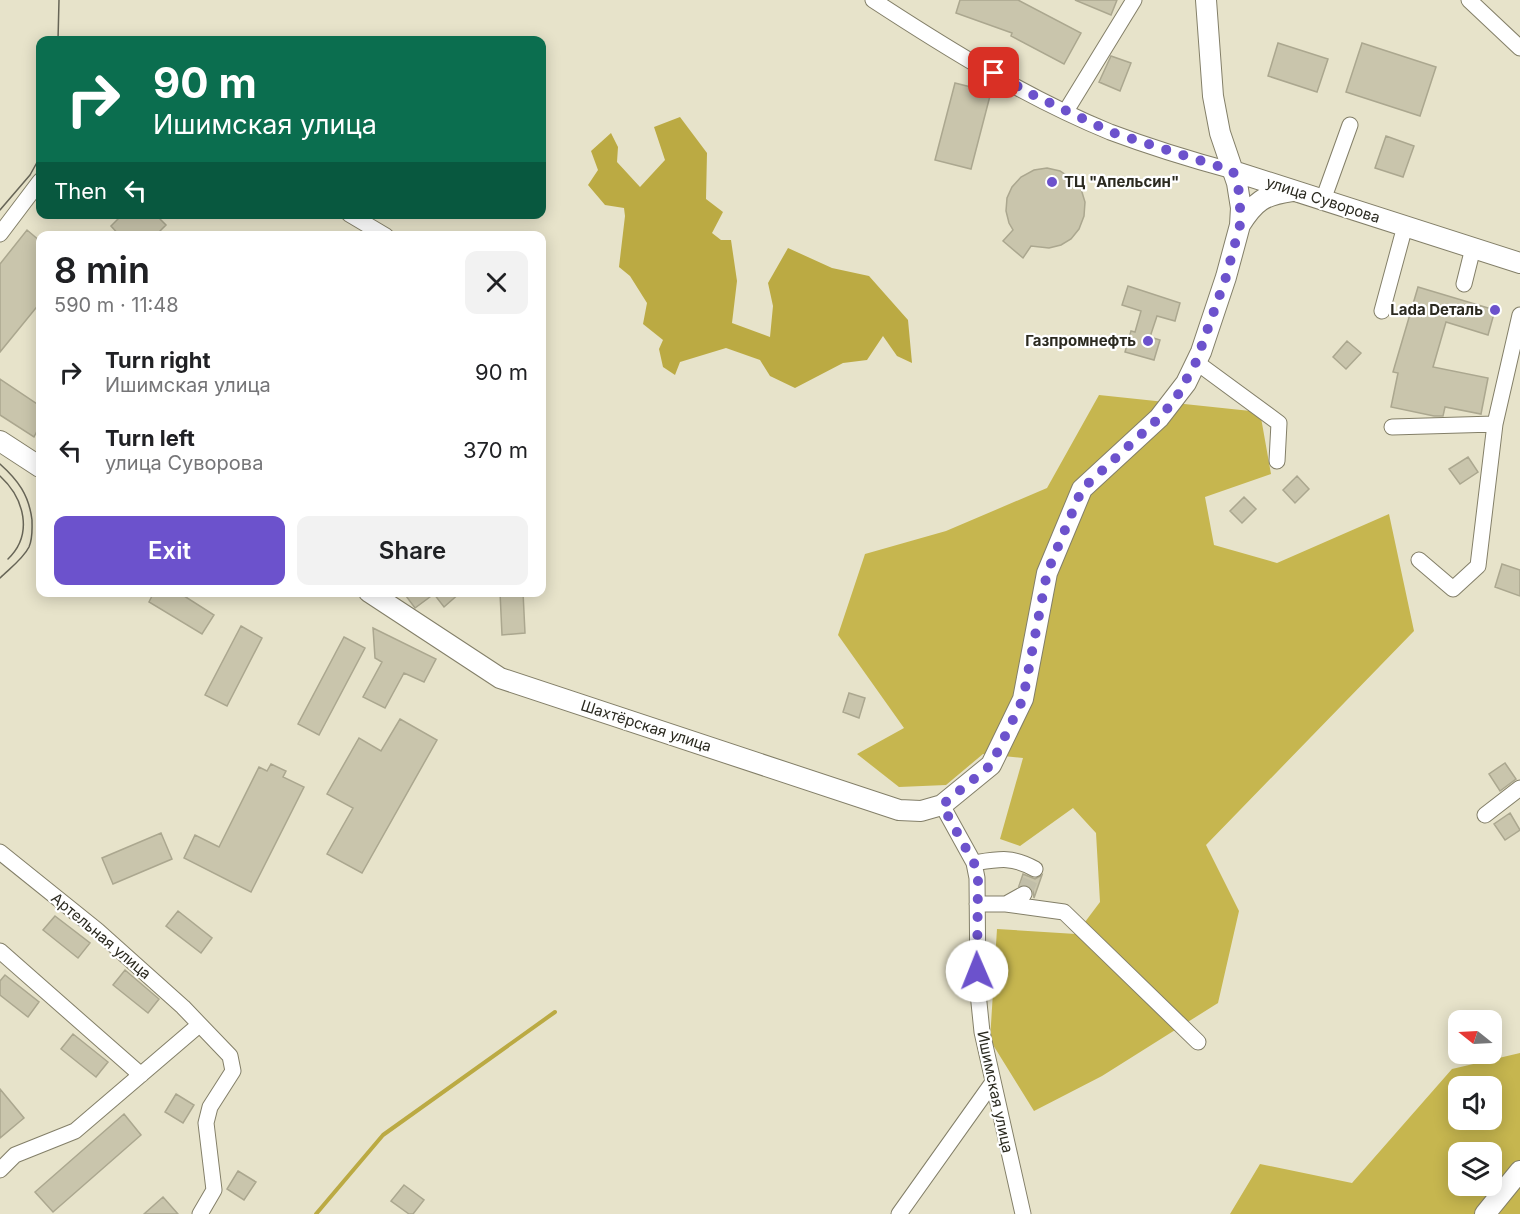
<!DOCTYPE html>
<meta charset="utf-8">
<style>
:root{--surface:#fff;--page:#f2f2f2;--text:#202124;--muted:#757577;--accent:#6c52cc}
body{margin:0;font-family:Inter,sans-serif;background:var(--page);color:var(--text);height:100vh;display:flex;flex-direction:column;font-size:22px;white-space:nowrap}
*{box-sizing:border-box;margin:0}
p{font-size:20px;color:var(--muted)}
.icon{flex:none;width:33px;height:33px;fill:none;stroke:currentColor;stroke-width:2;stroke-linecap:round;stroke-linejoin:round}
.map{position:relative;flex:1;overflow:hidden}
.drawer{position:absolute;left:36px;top:231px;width:510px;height:366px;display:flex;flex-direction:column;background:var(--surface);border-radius:12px;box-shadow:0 3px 15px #0003}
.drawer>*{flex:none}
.top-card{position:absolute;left:36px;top:36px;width:510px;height:183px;border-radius:12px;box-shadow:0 3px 15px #0003;background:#0b6e4f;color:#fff;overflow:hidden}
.needle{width:39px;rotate:288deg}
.fabs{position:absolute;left:1448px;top:1010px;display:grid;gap:12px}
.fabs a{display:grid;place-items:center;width:54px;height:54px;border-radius:12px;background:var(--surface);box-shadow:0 3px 15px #0003;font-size:30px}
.pin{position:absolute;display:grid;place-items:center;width:51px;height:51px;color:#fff;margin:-26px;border-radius:12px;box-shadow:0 3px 9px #0006}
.me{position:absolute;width:66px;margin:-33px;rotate:359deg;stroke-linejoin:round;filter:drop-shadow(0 0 4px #0008)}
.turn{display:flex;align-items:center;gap:21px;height:126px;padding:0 18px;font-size:27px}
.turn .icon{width:78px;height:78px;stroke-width:2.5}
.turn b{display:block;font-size:42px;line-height:51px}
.then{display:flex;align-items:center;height:57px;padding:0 18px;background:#0003;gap:12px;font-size:22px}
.round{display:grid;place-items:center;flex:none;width:63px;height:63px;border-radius:12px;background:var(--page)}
.headline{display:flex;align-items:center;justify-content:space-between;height:102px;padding:0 18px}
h1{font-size:36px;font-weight:600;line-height:45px}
.action{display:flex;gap:12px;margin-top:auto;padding:12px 18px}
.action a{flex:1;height:69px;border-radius:12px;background:var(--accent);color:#fff;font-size:24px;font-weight:600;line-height:69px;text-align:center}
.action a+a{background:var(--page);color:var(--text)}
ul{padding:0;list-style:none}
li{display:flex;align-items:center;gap:18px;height:78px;padding:0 18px}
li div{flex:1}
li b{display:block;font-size:22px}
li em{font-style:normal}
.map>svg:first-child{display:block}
</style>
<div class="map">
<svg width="1520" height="1214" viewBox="0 0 1520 1214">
<rect width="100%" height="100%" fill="#e7e3ca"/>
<path fill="#c6b64f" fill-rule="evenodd" d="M1099,395L1260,412L1271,474L1205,497L1214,545L1277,563L1389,514L1414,631L1206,845L1239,911L1218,1003L1102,1076L1034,1111L990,1040L997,929L1076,934L1100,902L1096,833L1073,808L1020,846L1000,839L1023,758L983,754L946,785L899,787L857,754L904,728L838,635L865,554L946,531L1047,488Z
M1520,1053V1214H1230L1260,1164L1352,1183L1452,1069ZM1458,1086H1491V1119H1458ZM1458,1152H1491V1185H1458Z"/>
<path fill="#bbaa43" d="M680,117L707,153L706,199L723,212L712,233L721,240H731L737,281L732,323L770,337L773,306L768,283L788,248L832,268L869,276L908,320L912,363L897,356L883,336L867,360L843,363L795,388L770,376L760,360L726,348L680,362L675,375L663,367L659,349L663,340L643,324L647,303L630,276L619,267L625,216L624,208L605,205L588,185L598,170L591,151L611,133L618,147L617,162L640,187L665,160L654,127Z"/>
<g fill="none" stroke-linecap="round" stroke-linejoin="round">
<path stroke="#bbaa43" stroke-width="4" d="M316,1214L383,1135L555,1012"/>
</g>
<path fill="#c9c5ac" stroke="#aba78f" stroke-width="1.5" d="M960,0H1018L1081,33L1064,64L1011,36L1012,33L956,13Z
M1075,0H1117L1111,15Z
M1278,43L1328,59L1317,92L1268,76Z
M1362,43L1436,67L1420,116L1346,92Z
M1111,56L1131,63L1120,91L1099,82Z
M955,83L991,92L971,169L935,160Z
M1386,136L1414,146L1403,177L1375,168Z
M1047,168L1060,171L1072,179L1081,189L1085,202L1084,216L1079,229L1071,239L1061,245L1049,248L1031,246L1023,258L1003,241L1013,230L1009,223L1006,211L1007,198L1012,187L1021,177L1034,170Z
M123,214H155L166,225L155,236H120L111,226Z
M27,230L40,241V303L0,352V264Z
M1128,286L1180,303L1175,321L1157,316L1150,337L1160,340L1154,360L1125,352L1131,331L1135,332L1141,311L1122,305Z
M1418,287L1495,310L1488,335L1446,322L1433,367L1488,378L1481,414L1445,407L1443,416H1434L1391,407L1398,373L1393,372Z
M1347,341L1361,353L1346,369L1333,357Z
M0,379L40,406V425L34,437L0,415Z
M1468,457L1478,472L1460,484L1449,469Z
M1297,476L1309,489L1295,503L1283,490Z
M1244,497L1256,509L1242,523L1230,511Z
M1502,564L1520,570V596L1495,587Z
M154,592H178L214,615L202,634L149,602Z
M403,592H461L444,607L434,594L415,608Z
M500,592H523L525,633L502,635Z
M241,626L262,638L227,706L205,695Z
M373,628L436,659L424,682L404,673L385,708L363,697L382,662L375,658Z
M344,637L365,648L319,735L298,724Z
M849,693L865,698L859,718L843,712Z
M400,719L437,740L362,873L327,854L353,808L327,794L359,738L381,751Z
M1505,763L1516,779L1500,791L1489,774Z
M271,764L286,771L283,777L304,787L251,892L184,858L195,835L219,847L259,767L267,771Z
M1510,813L1520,830L1505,840L1494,824Z
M161,833L172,859L113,884L102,858Z
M1023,874L1035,879L1042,875L1034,898L1033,890L1029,886L1024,884L1019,886Z
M178,911L212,938L201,953L166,926Z
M55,916L90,943L78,958L43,930Z
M125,970L159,999L148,1013L113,985Z
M5,975L39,1002L28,1017L0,995V981Z
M73,1034L108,1062L96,1077L61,1049Z
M0,1089L24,1118L0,1138Z
M176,1094L194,1105L183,1123L165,1112Z
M124,1114L141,1135L53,1212L35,1192Z
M238,1171L256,1182L244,1200L227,1189Z
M404,1185L424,1200L413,1214H409L391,1201Z
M163,1197L178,1214H144Z"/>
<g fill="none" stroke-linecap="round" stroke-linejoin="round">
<path stroke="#c1bea8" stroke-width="15" stroke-dasharray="15 8" stroke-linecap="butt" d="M1024,894L1035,869"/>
<defs>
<path id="minor" d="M873,0C948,49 1027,98 1110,132C1150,147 1192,160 1233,171
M1469,0L1520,48
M1066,111L1134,0
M1323,200L1350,125
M349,214L386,236
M0,234L40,181
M1464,284L1473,248
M1382,311L1405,226
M1196,362L1279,423L1277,461
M1392,427L1495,424L1520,315
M1419,560L1453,589L1478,566L1495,424
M942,805L974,863L977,878L978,993L982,1032L1023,1214
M1485,815L1520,788
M0,852L97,930L183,1007L230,1056L233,1071L210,1107L206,1123L214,1190L200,1214
M974,863C999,859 1012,856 1035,869
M977,904H1006L1024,894
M1006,904L1064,912L1198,1042
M0,951L141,1075
M0,1170L15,1155L75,1131L199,1025
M899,1214L993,1082"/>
<path id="major" d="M1233,171L1520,263
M1240,225C1255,201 1264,195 1292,191
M0,441L40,467
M369,592L500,678L899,810L921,811L942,805L991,765L1023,699L1047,573L1082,489L1159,418L1186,383L1201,352L1226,277L1240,225L1241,208L1237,183L1220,133L1213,96L1206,0
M1485,1214L1520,1171"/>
</defs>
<use href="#minor" stroke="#837f68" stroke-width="17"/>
<use href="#major" stroke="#837f68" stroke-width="22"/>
<use href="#minor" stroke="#fff" stroke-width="15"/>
<use href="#major" stroke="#fff" stroke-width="20"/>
<path stroke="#676557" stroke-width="1.5" d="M58,40L59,0
M0,210L30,175L40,157
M0,464C18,480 29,495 32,520C32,529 33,538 29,547C23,559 9,569 0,578
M0,476C24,498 34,534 8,559"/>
</g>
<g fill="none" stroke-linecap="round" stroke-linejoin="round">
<path stroke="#6c52cc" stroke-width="10" stroke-dasharray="0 18" d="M977,971L978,878L974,863L942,805L991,765L1023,699L1047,573L1082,489L1159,418L1175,400L1196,362L1226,277L1240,225V195L1233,171L1111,132L1031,94L994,73"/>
</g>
<g fill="#6c52cc" stroke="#fff" stroke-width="2">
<circle cx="1052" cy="182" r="6"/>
<circle cx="1495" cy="310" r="6"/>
<circle cx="1148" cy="341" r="6"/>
</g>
<g text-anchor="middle" stroke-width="4.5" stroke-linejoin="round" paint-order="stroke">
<g font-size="15" font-weight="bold" fill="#2b2a20" stroke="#fff" text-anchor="end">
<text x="1064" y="187" text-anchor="start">ТЦ "Апельсин"</text>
<text x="1483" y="315">Lada Dеталь</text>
<text x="1136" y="346">Газпромнефть</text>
</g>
<g font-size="15" fill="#2b2a20" stroke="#fff">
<text transform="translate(1323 200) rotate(18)" y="5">улица Суворова</text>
<text transform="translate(646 726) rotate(18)" y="5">Шахтёрская улица</text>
<text transform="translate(101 936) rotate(40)" y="5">Артельная улица</text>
<text transform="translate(995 1092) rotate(78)" y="5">Ишимская улица</text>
</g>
</g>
</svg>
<div class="fabs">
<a><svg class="needle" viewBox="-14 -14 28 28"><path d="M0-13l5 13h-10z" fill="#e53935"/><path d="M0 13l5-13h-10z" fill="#757577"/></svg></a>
<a><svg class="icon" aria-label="sound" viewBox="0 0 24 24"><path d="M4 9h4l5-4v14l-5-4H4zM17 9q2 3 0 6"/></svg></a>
<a><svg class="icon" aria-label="layers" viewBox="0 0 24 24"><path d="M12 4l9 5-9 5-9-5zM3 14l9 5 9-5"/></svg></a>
</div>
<div class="pin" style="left:994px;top:73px;background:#d93025"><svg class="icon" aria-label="arrive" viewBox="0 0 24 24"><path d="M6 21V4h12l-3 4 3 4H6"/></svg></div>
<svg class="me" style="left:977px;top:971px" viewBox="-20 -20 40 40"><circle r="19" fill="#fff"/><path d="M0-13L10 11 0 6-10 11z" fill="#6c52cc"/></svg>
<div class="top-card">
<div class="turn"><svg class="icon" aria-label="right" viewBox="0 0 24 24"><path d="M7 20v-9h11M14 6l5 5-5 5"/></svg><div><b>90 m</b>Ишимская улица</div></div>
<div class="then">Then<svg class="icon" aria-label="left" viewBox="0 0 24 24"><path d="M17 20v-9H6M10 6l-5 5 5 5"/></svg></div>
</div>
<section class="drawer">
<div class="headline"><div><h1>8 min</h1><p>590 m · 11:48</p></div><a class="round"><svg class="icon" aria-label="close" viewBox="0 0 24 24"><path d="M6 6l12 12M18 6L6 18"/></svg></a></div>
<ul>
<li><svg class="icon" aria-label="right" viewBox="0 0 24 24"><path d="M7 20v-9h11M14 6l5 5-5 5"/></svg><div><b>Turn right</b><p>Ишимская улица</p></div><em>90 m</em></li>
<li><svg class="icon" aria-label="left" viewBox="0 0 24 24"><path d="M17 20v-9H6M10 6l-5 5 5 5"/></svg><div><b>Turn left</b><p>улица Суворова</p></div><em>370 m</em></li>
</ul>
<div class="action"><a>Exit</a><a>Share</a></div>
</section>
</div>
